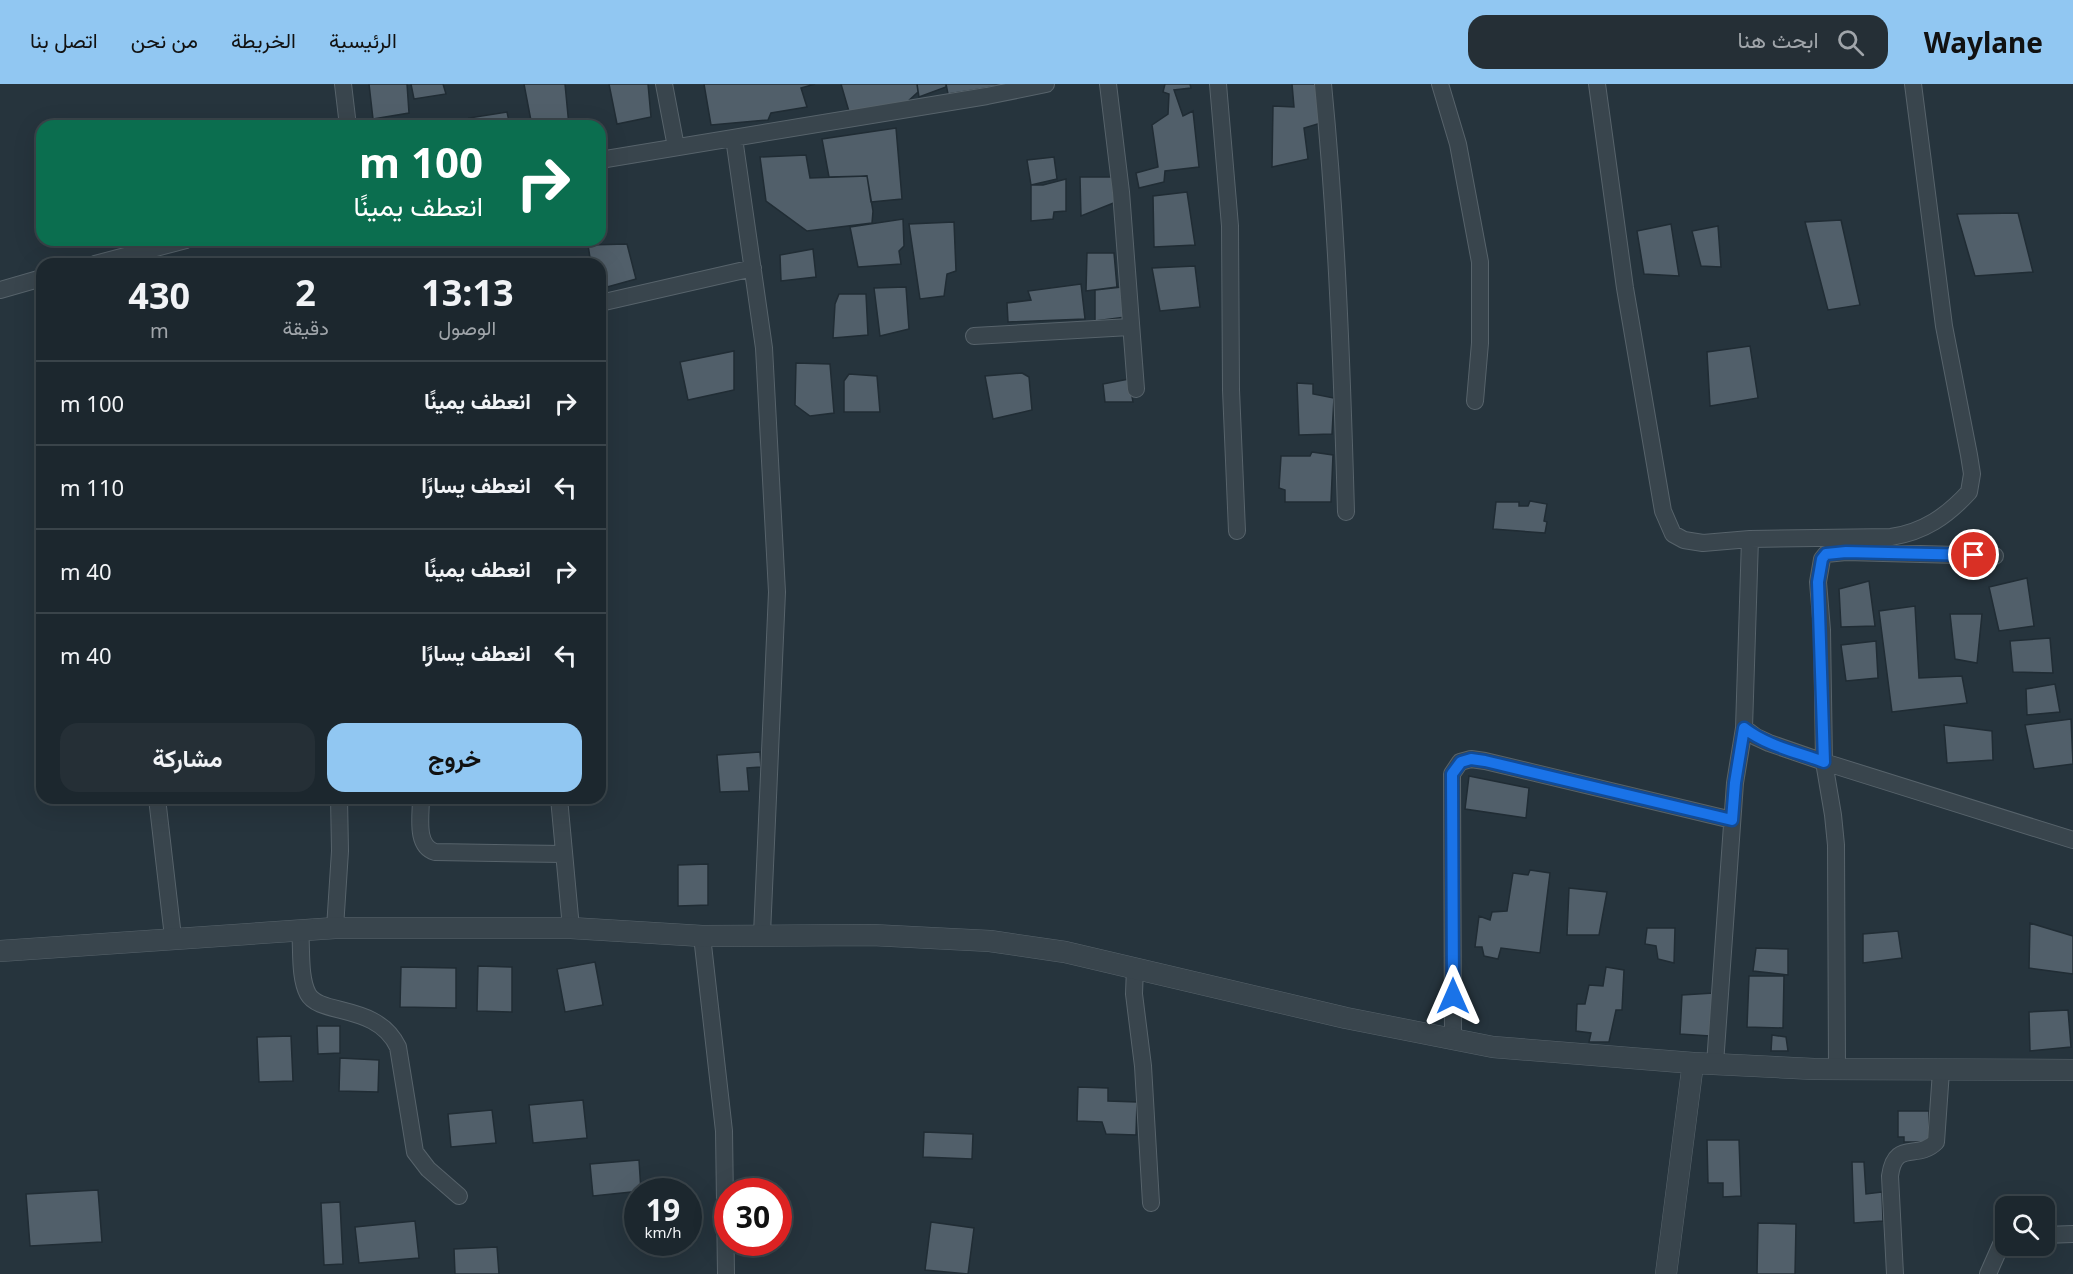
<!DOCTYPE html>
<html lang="ar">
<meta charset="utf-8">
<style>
:root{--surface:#1c272e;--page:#252f36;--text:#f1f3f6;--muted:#a0a5aa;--line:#3a444a;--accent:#91c7f2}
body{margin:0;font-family:"Noto Sans",Vazirmatn,sans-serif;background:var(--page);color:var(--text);direction:rtl;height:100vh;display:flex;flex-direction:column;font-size:22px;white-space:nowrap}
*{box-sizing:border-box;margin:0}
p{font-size:20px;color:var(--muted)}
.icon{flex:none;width:33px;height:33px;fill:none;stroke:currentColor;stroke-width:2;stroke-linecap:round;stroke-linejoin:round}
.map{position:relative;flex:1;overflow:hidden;direction:ltr}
.panel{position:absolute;left:36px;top:174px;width:570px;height:546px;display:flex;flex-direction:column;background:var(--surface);border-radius:18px;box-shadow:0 6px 24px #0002,0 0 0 2px var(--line);direction:rtl}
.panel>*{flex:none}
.guide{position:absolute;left:36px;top:36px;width:570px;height:126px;border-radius:18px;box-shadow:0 6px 24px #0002,0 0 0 2px var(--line);direction:rtl;background:#0b6e4f;color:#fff;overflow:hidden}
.tools{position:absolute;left:1995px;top:1112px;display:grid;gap:12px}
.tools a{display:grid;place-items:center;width:60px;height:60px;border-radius:12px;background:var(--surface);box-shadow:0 6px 24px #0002,0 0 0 2px var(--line);font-size:30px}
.speed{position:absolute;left:624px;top:1094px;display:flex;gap:12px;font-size:30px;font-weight:700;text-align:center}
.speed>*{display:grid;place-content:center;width:78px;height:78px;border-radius:50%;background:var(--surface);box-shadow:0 6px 24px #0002,0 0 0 2px var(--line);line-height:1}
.speed small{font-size:15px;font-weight:400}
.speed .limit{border:9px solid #d22;background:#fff;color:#111}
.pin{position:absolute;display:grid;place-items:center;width:51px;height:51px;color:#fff;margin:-26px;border:3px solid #fff;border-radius:50%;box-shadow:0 2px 6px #0007}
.me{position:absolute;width:66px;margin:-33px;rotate:0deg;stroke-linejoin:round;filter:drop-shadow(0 0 4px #0008)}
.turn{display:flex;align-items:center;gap:21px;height:126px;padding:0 24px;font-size:27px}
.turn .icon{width:78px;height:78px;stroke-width:2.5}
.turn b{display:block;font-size:42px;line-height:51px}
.eta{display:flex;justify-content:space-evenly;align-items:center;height:102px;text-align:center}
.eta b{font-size:36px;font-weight:700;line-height:42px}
.cta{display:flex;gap:12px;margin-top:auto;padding:12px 24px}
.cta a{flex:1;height:69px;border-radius:18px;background:var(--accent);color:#111;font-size:24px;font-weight:700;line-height:69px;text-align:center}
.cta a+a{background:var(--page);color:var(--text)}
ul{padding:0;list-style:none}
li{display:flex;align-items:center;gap:18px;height:84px;padding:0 24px;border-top:2px solid var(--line)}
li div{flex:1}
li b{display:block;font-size:22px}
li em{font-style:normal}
header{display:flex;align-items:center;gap:36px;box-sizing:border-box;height:84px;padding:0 30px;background:var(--accent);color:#111}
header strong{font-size:28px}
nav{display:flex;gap:33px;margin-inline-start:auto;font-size:21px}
.search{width:420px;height:54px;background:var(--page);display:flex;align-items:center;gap:15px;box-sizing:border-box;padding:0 21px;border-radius:18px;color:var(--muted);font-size:22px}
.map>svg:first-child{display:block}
</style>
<header>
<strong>Waylane</strong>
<div class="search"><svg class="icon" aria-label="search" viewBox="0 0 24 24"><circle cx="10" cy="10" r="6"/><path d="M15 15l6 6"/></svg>ابحث هنا</div>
<nav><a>الرئيسية</a><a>الخريطة</a><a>من نحن</a><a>اتصل بنا</a></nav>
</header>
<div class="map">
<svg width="2073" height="1190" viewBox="0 0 2073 1190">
<rect width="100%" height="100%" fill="#26343d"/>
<path fill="#515f6a" stroke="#202c34" stroke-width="1.5" d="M369,0H407L409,29L373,35Z
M411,0H443L446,10L414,15Z
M524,0H565L569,42H532Z
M609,0H648L651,33L617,40Z
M704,0H815L801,4L807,23L771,29L768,36L711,41Z
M841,0H917L918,8L906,19L850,31Z
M917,0H946V3L919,13Z
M946,0H1011L948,10Z
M1165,0H1190L1191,4L1174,6L1183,32L1193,27L1199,83L1165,87L1164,98L1139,104L1136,89L1158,83L1152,41L1168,30L1169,10L1163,8Z
M1292,0H1318L1321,39L1304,44L1308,75L1272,83L1273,22L1294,23Z
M507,28L510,42H471L469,34Z
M404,35L407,42H367V39Z
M896,44L902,115L871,118L867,92L829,93L822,55Z
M806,71L810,94L867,92L873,127L872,139L807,147L766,117L760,73Z
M1054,73L1057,95L1031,101L1027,76Z
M1080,93H1114L1116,118L1081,132Z
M1066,95V127L1054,128L1053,135L1031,137V101H1043Z
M1187,108L1195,161L1154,163L1153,112Z
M2018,129L2033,188L1975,192L1957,130Z
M903,135L904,162L899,167L901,180L858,183L850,143Z
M1841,136L1860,221L1828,226L1805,138Z
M954,138L956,187L947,190L944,212L920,215L909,140Z
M1671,140L1679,192L1644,190L1637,147Z
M1718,142L1721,183L1701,182L1692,147Z
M627,160L636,195L600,205V180H591L588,161Z
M813,165L816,193L781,197L780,171Z
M1087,169H1114L1117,203L1086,207Z
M1195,182L1200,223L1160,227L1152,184Z
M1081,200L1085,235L1008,238L1007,219L1031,216L1028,207Z
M906,203L909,245L880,252L874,204Z
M1122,203L1126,233L1095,237V206Z
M839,210H866L868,251L833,254L835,220Z
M1750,262L1758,314L1710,322L1707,268Z
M734,267V306L688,316L680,278Z
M796,279L830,280L834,329L810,332L795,321Z
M1022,289L1029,293L1032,326L993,335L985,292Z
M849,290L877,292L880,328H844V297Z
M1129,295L1133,318H1105L1103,300Z
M1297,299L1313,300V310L1334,314L1332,350L1299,351Z
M1312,368L1333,371L1331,418H1285V406L1279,404L1281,372H1310Z
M1530,417L1547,420L1544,437L1547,438L1545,449L1493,445L1496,418H1519V422H1528Z
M2027,494L2034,542L1999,547L1989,503Z
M1869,497L1875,542L1841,543L1839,505Z
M1915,522L1919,594L1962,592L1967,619L1892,628L1879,527Z
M1950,530H1982L1977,579L1955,575Z
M2050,554L2053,589L2013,588L2010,557Z
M1876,557L1878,594L1846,597L1841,561Z
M2055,600L2060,628L2027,631L2026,605Z
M2071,635L2073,680L2034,685L2025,641Z
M1944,641L1992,647L1993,676L1947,679Z
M760,668L761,683L747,684L749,707L720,708L717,671Z
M1469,692L1529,704L1526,734L1465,725Z
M708,780V821L678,822V781Z
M1530,786L1550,789L1540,869L1501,864L1498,875L1484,872L1482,863H1475L1479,832L1490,836L1492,828L1507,827L1513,789L1528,791Z
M1569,804L1607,808L1599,851H1567Z
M2030,839L2073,852V890L2029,884Z
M1647,844H1675L1674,879L1658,875L1656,862L1645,860Z
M1898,847L1902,874L1863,879V850Z
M1756,864L1788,865V891L1753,887Z
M595,878L603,921L565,928L557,885Z
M478,882L512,883V928L477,927Z
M401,883L456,884V924L400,923Z
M1606,883L1624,886L1622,926H1616L1609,958H1589L1591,949L1576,947L1577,920H1585L1589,901L1603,902Z
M1749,892H1784L1783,944L1747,943Z
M1714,909L1710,952L1680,950L1682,911Z
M2068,926L2071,963L2030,967L2029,928Z
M317,942H340V969L318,970Z
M1772,951L1786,953L1788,967H1771Z
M291,952L293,997L259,998L257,953Z
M340,974L379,976L378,1008L339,1007Z
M1078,1003L1108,1004V1017L1137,1018L1136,1051L1106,1050L1102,1038L1077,1037Z
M583,1016L587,1054L533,1059L529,1021Z
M492,1026L496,1059L451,1063L448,1030Z
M1898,1027H1929V1058H1904V1053H1898Z
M924,1048L973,1050L972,1075L923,1073Z
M1707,1056H1739L1741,1112L1723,1113V1099H1708Z
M639,1076L641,1107L593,1112L590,1080Z
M1852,1078H1864L1866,1110L1882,1108L1883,1137L1854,1139Z
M98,1106L102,1158L30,1162L26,1110Z
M340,1118L343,1180L324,1181L321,1119Z
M415,1137L419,1174L359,1179L355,1143Z
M931,1138L974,1144L968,1190L925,1186Z
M1758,1139L1796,1140L1795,1190H1757Z
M497,1163L499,1190H455L454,1165Z"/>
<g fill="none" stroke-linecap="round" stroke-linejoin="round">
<defs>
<path id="minor" d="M343,0L348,42
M664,0L676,63
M1108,0L1121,108L1136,305
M1218,0L1230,142L1231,306L1237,447
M1323,0C1337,142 1342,285 1346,428
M1440,0L1458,60L1480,178V259L1475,317
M1597,0L1625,204L1663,427L1673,450L1684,456L1703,459L1750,455L1891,453C1924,448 1947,432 1969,408L1972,390L1969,371L1944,242L1913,0
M734,54L764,264L777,508L762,850
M600,76L987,12L1046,0
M95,180L186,156
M0,206L42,194
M600,219L753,184
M974,252L1130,243
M1750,455L1744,644L1756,653L1769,659L1824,678L2073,756
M157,714L173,853
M421,714C421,732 415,762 435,768L564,770
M559,714L571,844
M335,844L340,767L339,714
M300,845C302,865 299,893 308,910C320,932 377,919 398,963L415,1068L428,1085L459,1112
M702,852L724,1047L726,1190
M1135,883L1134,910L1143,982L1151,1119
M1453,956L1452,690L1460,678L1471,675L1485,677L1732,736
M1715,980L1735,699L1744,644
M1837,985L1836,761L1833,731L1824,678L1822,546L1818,498L1822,475L1826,470L1846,468L1995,472
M2044,1151L2073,1150
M1895,1190L1890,1092C1895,1055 1917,1077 1936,1058L1941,987
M1988,1190L2003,1156H2006"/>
<path id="tertiary" d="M0,867L335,844H571L702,852L872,851L990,857L1065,868L1346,934L1493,963L1693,979L1814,985L2073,986
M1666,1190L1693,979"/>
</defs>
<use href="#minor" stroke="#57636b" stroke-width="18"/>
<use href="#tertiary" stroke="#57636b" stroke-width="22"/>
<use href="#minor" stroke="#39454d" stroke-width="16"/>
<use href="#tertiary" stroke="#39454d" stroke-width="21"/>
</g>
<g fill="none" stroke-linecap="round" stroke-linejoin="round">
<defs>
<path id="route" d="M1453,912L1452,690L1461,678L1471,675L1485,677L1732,736L1735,699L1744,644C1767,662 1797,668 1824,678L1818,498L1822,475L1826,470L1846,468L1974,471"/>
</defs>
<use href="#route" stroke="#114b97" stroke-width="15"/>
<use href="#route" stroke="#1a73e8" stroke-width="10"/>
</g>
</svg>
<div class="tools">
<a><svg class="icon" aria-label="search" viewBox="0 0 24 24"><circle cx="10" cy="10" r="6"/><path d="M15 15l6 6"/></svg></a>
</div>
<div class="speed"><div>19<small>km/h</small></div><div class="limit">30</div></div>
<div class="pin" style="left:1974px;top:471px;background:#d93025"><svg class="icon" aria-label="arrive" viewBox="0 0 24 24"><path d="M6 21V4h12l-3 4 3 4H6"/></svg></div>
<svg class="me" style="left:1453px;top:912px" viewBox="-20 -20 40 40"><path d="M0-17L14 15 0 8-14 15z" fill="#1a73e8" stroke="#fff" stroke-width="4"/></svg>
<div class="guide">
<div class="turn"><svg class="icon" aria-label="right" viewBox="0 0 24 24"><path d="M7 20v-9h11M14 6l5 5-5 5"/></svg><div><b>100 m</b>انعطف يمينًا</div></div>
</div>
<section class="panel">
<div class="eta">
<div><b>13:13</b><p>الوصول</p></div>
<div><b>2</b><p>دقيقة</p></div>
<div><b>430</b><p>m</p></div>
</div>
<ul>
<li><svg class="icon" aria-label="right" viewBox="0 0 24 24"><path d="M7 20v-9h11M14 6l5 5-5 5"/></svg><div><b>انعطف يمينًا</b></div><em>100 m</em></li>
<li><svg class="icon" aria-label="left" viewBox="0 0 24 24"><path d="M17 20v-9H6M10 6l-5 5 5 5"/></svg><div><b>انعطف يسارًا</b></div><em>110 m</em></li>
<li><svg class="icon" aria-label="right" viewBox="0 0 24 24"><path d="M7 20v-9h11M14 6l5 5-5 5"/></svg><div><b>انعطف يمينًا</b></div><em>40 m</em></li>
<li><svg class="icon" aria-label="left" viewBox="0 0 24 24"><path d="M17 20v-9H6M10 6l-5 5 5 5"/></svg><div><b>انعطف يسارًا</b></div><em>40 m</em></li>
</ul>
<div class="cta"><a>خروج</a><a>مشاركة</a></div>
</section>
</div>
